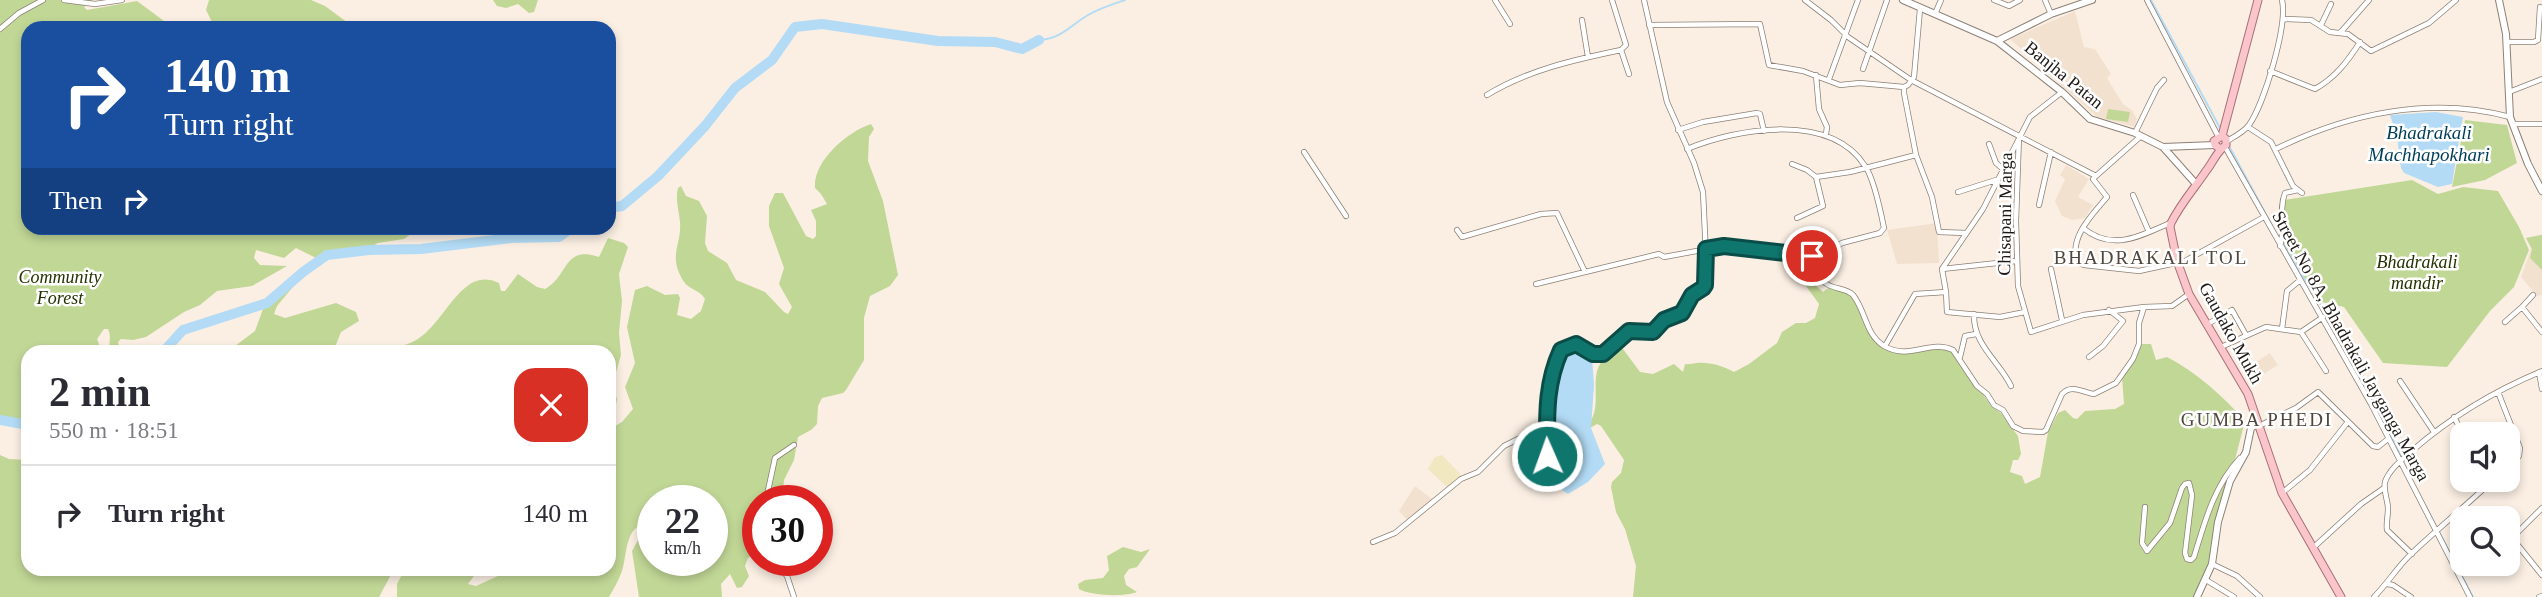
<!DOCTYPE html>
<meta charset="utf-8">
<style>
:root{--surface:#fff;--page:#f2f2f3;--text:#2b2b33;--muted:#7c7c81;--line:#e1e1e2}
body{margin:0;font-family:Georgia,serif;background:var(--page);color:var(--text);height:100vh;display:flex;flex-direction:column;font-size:26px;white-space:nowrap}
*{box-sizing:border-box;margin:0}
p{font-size:23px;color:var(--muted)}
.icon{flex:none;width:38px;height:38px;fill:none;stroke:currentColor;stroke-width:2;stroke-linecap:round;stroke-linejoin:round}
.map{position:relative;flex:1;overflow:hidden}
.drawer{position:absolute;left:21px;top:345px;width:595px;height:231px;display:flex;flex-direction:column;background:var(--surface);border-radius:21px;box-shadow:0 4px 10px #0003}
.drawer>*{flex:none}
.top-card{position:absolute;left:21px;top:21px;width:595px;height:214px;border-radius:21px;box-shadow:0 4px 10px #0003;background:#1a4fa0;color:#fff;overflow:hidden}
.buttons{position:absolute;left:2450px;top:422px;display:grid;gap:14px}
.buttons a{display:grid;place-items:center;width:70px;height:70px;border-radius:14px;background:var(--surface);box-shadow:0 4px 10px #0003;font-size:35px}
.speed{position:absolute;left:637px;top:485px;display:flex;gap:14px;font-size:35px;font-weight:700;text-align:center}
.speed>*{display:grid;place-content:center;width:91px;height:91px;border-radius:50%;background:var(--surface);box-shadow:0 4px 10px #0003;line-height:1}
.speed small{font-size:18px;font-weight:400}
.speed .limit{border:10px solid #d22;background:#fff;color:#111}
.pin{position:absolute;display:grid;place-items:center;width:60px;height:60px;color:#fff;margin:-30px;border:4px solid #fff;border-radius:50%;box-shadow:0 2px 7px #0007}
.me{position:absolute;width:77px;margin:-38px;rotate:358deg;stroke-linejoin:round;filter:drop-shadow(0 0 5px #0008)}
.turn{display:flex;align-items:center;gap:24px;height:147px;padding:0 28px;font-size:32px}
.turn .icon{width:91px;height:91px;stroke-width:2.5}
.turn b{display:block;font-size:49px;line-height:60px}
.then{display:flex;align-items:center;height:66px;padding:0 28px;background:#0003;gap:14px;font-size:26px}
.round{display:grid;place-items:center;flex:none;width:74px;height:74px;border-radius:21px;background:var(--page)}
.overview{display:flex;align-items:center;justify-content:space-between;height:119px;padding:0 28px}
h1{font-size:42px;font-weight:800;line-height:52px}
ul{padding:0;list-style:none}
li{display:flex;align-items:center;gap:21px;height:98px;padding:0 28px;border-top:2px solid var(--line)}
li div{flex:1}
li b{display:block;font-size:26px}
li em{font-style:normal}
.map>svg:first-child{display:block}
</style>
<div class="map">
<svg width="2542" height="597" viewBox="0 0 2542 597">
<rect width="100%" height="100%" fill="#fbefe3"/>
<path fill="#f3e1d0" d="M2075,11L2084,47L2095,49L2111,74L2107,78L2123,104L2132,110L2137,119L2135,127L2097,117L2010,39Z
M2066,165L2089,179L2078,197L2093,205L2085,218L2072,220L2062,216L2055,201L2065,179L2060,175Z
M1937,223L1939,263L1897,264L1887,230Z
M2542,234V294L2538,297L2521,277L2531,249L2526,238Z
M2270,353L2278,365L2249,383L2242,371Z
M1415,486L1432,499L1407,520L1399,511Z"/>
<path fill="#c1d796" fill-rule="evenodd" d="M0,0H93L84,7L87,10L137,1L164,21L159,28H28V228H419L404,239L378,243L367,249L316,258L296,248L284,258L256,250L254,258L260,265L287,266L252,286L217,291L200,305L184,312L146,337L133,340L121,339L118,342L121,352H110C108,344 112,337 108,329H104L97,339L102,352H28V424L0,421Z
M209,0H311L325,6L355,28H215L206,10Z
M493,0H538L534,12L529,13L518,4L506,8L497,6Z
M2108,109L2130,112L2128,122L2106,119Z
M2465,120L2507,125L2517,163L2485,180L2452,187Z
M871,124L874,129L869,137L868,161L883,201L898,275L890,286L870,296L864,318V360L846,390L843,393L822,398L818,406L817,424L811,430L798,437L794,460L784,480L782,500H758V551L748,558L745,566L749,576L742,587L737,588L730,574L721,584L722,597H639L632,551L642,533V525C625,530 627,556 622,571C619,580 614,588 609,597H397V584L405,569H479L468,584L476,586L513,569H609V352H386L385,348L388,345C441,356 452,260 499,283L501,291H505L518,274L537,287L545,289C569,276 563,245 599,257L608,238L624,243L628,247L619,274L622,301L619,333L621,355L612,386L617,399L613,422L615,426L622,422L633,409L625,387L635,363L627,327L635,290L647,286L665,295L678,294L680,298L677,315L691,319L701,311L705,299C700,290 690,290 684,282C667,255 682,246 680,222C679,210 675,200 678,188L681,186L686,196L699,201L707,216L705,243L708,251L727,263L736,280L765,292L784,312L788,314L792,307L779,284L784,268L769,226V206L775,193H783L806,236L813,239L816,236V221L811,210L827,204L821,194L815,188C813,161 847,132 871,124ZM653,500H712V560H653Z
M2412,180L2438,194L2463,187L2498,191L2519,227L2529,250L2514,287L2490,311L2447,367L2383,363L2344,307L2322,302L2280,243L2284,200Z
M2542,235V270L2530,258L2532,249L2526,238Z
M302,270L304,272L302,276L277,306L274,314L285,318L336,303L356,312L359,321L341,332L333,352H227L255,331L263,309L293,275Z
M1810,272L1815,275L1813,283L1823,292L1831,286C1835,288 1842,289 1847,291C1866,303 1863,336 1886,349C1909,361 1933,340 1955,353L1991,406L2001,413L2018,436L2021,454L2018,460H2013L2010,472L2022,476L2025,484L2040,477L2048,432L2058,413L2065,410L2073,418L2077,419L2085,411L2115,409L2124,404L2122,377L2141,344H2151L2156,360L2167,357C2196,372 2223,396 2245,421L2218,525L2211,563L2195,597H1633L1636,566L1625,529L1616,512L1611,487L1612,482L1621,473L1624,460L1601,426L1597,424L1590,428L1589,423C1606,402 1581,366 1615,352L1614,346L1622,339L1623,349L1640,372L1653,374L1674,364L1683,372L1685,364C1689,365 1693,363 1697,363C1710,362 1723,366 1734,372L1749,364L1777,343L1782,332L1796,323H1806L1815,318L1819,304L1806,286Z
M0,455L9,459L28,460V569H394L379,597H0Z
M1123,547L1141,552L1150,549L1137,567L1129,569L1124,576L1126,585L1137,592C1125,597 1091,596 1079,589L1078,584L1085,580L1103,578L1109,570L1107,556Z"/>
<path fill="#f1e8c2" d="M1442,455L1461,475L1447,487L1428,469L1435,457Z"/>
<path fill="#b3dbf5" d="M2436,112L2463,117L2452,184L2438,187L2404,173L2401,168L2397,137L2390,115Z
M1571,349L1592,357L1594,385L1591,428L1605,464L1588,482L1568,494L1553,484C1552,440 1550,393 1565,352Z"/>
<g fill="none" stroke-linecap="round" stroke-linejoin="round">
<path stroke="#b3dbf5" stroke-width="2" d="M2151,0L2220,128
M1039,40C1061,39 1071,25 1088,15C1100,8 1113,4 1125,0
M2229,146L2276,233
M2283,244L2354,358L2402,459
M2425,505L2473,597"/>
<path stroke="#b3dbf5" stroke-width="10" d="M609,208L622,206L658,176L705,126L735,88L772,60L795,27L822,24L938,41L995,42L1022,49L1039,40
M163,352L183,330L267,303L303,272L327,255L369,250L421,249L511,238L559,237L571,228
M0,420L28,425"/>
<defs>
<path id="street" d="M64,0L95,4L122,0
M1495,0L1510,24
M1805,0L1831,20L1848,37L1911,80L2096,176
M1994,0L2009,6L2020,0
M2045,0L2051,14
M2147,0L2218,136
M1920,9L1914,77L1908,85L1904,87V93L1916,155L1932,197L1939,232L1966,233
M1935,14L1941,0
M2284,19L2311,20L2330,32L2348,34L2371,51L2429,23L2456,0
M1582,20L1588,57
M1649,25L1760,24L1769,65L1803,71L1840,85L1860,83L1904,87
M2321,25L2331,4
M0,29L19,13L43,0
M2340,33L2369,0
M2507,42H2534L2538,40L2540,7
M1621,50L1629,74
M1863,69L1887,0
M2270,71L2315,89C2335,78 2348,61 2360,42
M1816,75L1819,109L1827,127L1826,134
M1829,79L1858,0
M2509,92L2542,79
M1487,95C1528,70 1573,60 1621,50L1626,45L1612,0
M2513,124H2542
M2248,127L2271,142L2293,186L2302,193
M1678,130L1703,122L1757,113L1760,114L1764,131
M2135,133L2157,88L2164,80
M2019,136L2016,221L2018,286L2031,332L2083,315L2144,307
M2227,141C2234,137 2244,132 2249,125C2264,104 2288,25 2282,0
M1989,144L1996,163L2003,169
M2225,147L2371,404L2470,597
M1687,149C1737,128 1831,112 1865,166C1873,177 1881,213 1884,228L1880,233L1842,243L1815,260
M2276,149C2349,113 2431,96 2510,117
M1304,152L1346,216
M1792,164L1807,170L1816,177L1850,172L1916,155
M2096,176L2093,179L2107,197C2092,215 2069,237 2077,262L2084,265L2139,271L2185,261L2264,217
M2096,176L2141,136
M1958,192L1996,180
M2133,195L2149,232
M2039,205L2051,152
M1797,218L1823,206L1816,177
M2083,228C2112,252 2140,236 2170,223
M1457,230L1462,237L1541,214L1557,213L1585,272
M2280,246C2286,227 2278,211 2285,193L2298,190
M1942,269L2016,261
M2051,269L2062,320
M1536,284L1659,254L1664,257L1724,246L1808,254C1819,260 1815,274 1824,282C1832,290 1846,287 1853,295C1866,311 1865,334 1884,346C1910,361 1930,339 1953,350L1977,386L1987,394L1994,405L2003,410L2013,426L2023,431L2043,432L2046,430L2062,394C2072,383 2083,393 2094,394L2116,383L2133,359L2139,344V323L2144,307L2172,306L2189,294
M1946,292L1942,269L1983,209L2030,117L2062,92
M2533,295L2522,307L2542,332
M1974,314C1973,345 1999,361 2011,386
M2505,322L2522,307
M2206,325L2232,310L2246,335
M2282,329L2287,291L2299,281
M2301,332L2326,371
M1885,346L1915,294L1946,292L1947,312L2000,317L2025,312
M2221,347L2266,327L2301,332L2323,317
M1960,357L1965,336L1976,334
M2089,357L2103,346L2123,321L2109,310
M2539,372L2542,389
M2400,381L2434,432
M2498,392L2520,448L2519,456L2508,466
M2454,417L2463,434
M2259,426L2296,408L2318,392L2373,446L2378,447L2388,439
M1547,479C1547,435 1542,392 1561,350L1576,344L1593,354H1603L1629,331H1654L1664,320L1682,313L1692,295L1705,285L1707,275L1703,192L1694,163L1667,102L1644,0
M2282,493L2310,470L2347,423
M766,500L775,458L794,445
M2145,507L2142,543L2147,551L2170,523L2182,488L2185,484L2189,483L2192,495L2185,553L2187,559L2191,560L2194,557C2205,521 2214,486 2240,458
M758,529V537
M2508,538H2512L2542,575
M2512,538L2542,508
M1373,542L1395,533L1461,479L1478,472L1504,446L1518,439L1547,433
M2314,547L2361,504L2384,488
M2412,554L2387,530C2386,523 2388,516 2388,509C2388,500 2383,491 2385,482C2389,469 2404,458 2413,450C2452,416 2494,391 2542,371
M774,560L787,576L794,597
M2212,564L2237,576L2260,597
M2206,580L2234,597
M2387,584L2393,585L2411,597
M2374,597C2387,584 2396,569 2409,556C2436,530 2466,506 2493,480
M2539,597L2542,596"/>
<path id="secondary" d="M1903,0L1997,41L2062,92L2090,119L2135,133L2163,147L2196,184
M2499,0L2506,34L2510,117L2528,164L2542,191
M1997,41L2051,14L2092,0
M2163,147L2215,145
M2197,597L2212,564L2218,522L2230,481L2246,452L2251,428L2258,423"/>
<path id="primary" d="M2222,136L2226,139V145C2216,152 2214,161 2206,171C2194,189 2181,203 2171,223L2170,227L2177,261L2189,294L2248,394L2282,493L2341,597
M2222,136L2258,0
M2219,148L2215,145L2214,141L2222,136"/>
</defs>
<use href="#street" stroke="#8c8076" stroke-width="6"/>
<use href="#secondary" stroke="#8c8076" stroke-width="8"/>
<use href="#primary" stroke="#aa6f75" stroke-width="9"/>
<use href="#street" stroke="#fff" stroke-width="4.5"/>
<use href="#secondary" stroke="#fff" stroke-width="6"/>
<use href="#primary" stroke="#fac5cb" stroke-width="7"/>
</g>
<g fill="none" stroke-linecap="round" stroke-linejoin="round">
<defs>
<path id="route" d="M1547,456C1547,418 1545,385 1561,350L1576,344L1593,354H1603L1629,331L1653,332L1664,320L1682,313L1692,295L1703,288L1705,285L1706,249L1724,246L1812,256"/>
</defs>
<use href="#route" stroke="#0a4d48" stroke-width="18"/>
<use href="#route" stroke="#0f766e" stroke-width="12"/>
</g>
<g text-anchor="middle" stroke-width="5" stroke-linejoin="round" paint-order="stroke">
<g font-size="18" fill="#1e1915" stroke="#fff">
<text transform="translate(2064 75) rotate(39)" y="6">Banjha Patan</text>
<text transform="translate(2005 214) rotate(-89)" y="6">Chisapani Marga</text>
<text transform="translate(2231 333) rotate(61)" y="6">Gaudako Mukh</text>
<text transform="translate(2351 346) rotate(61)" y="6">Street No 8A, Bhadrakali Jayganga Marga</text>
</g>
<g font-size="18" font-style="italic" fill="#253200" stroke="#fff">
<text x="2417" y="268">Bhadrakali<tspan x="2417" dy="21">mandir</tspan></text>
<text x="60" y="283">Community<tspan x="60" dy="21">Forest</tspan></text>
</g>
<g font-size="19" font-style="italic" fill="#003d59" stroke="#fff">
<text x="2429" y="139">Bhadrakali<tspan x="2429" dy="22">Machhapokhari</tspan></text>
</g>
<g font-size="19" letter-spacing="2" fill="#50463d" stroke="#fff">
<text x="2151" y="264">BHADRAKALI TOL</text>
<text x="2257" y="426">GUMBA PHEDI</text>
</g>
</g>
</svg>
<div class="buttons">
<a><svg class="icon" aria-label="sound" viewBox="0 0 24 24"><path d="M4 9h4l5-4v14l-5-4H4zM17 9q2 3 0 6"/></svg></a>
<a><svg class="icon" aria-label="search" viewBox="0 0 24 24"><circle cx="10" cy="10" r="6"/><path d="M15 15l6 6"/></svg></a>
</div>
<div class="speed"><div>22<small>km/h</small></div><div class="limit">30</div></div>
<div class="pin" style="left:1812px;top:256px;background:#d93025"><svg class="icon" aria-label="arrive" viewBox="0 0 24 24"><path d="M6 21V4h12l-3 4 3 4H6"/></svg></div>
<svg class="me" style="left:1547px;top:456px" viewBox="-20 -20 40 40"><circle r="17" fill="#0f766e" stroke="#fff" stroke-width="3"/><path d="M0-11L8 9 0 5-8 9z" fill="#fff"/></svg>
<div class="top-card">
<div class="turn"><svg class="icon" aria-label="right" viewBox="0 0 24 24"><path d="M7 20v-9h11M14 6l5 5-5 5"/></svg><div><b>140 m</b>Turn right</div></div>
<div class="then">Then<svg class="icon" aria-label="right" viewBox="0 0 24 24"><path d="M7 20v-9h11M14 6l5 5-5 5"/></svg></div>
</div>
<section class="drawer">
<div class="overview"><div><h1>2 min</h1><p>550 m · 18:51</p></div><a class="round" style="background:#d93025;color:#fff"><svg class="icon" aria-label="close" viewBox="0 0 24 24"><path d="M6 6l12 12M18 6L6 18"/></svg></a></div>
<ul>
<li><svg class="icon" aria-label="right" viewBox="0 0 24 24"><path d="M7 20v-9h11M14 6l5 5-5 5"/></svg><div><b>Turn right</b></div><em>140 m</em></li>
</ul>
</section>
</div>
